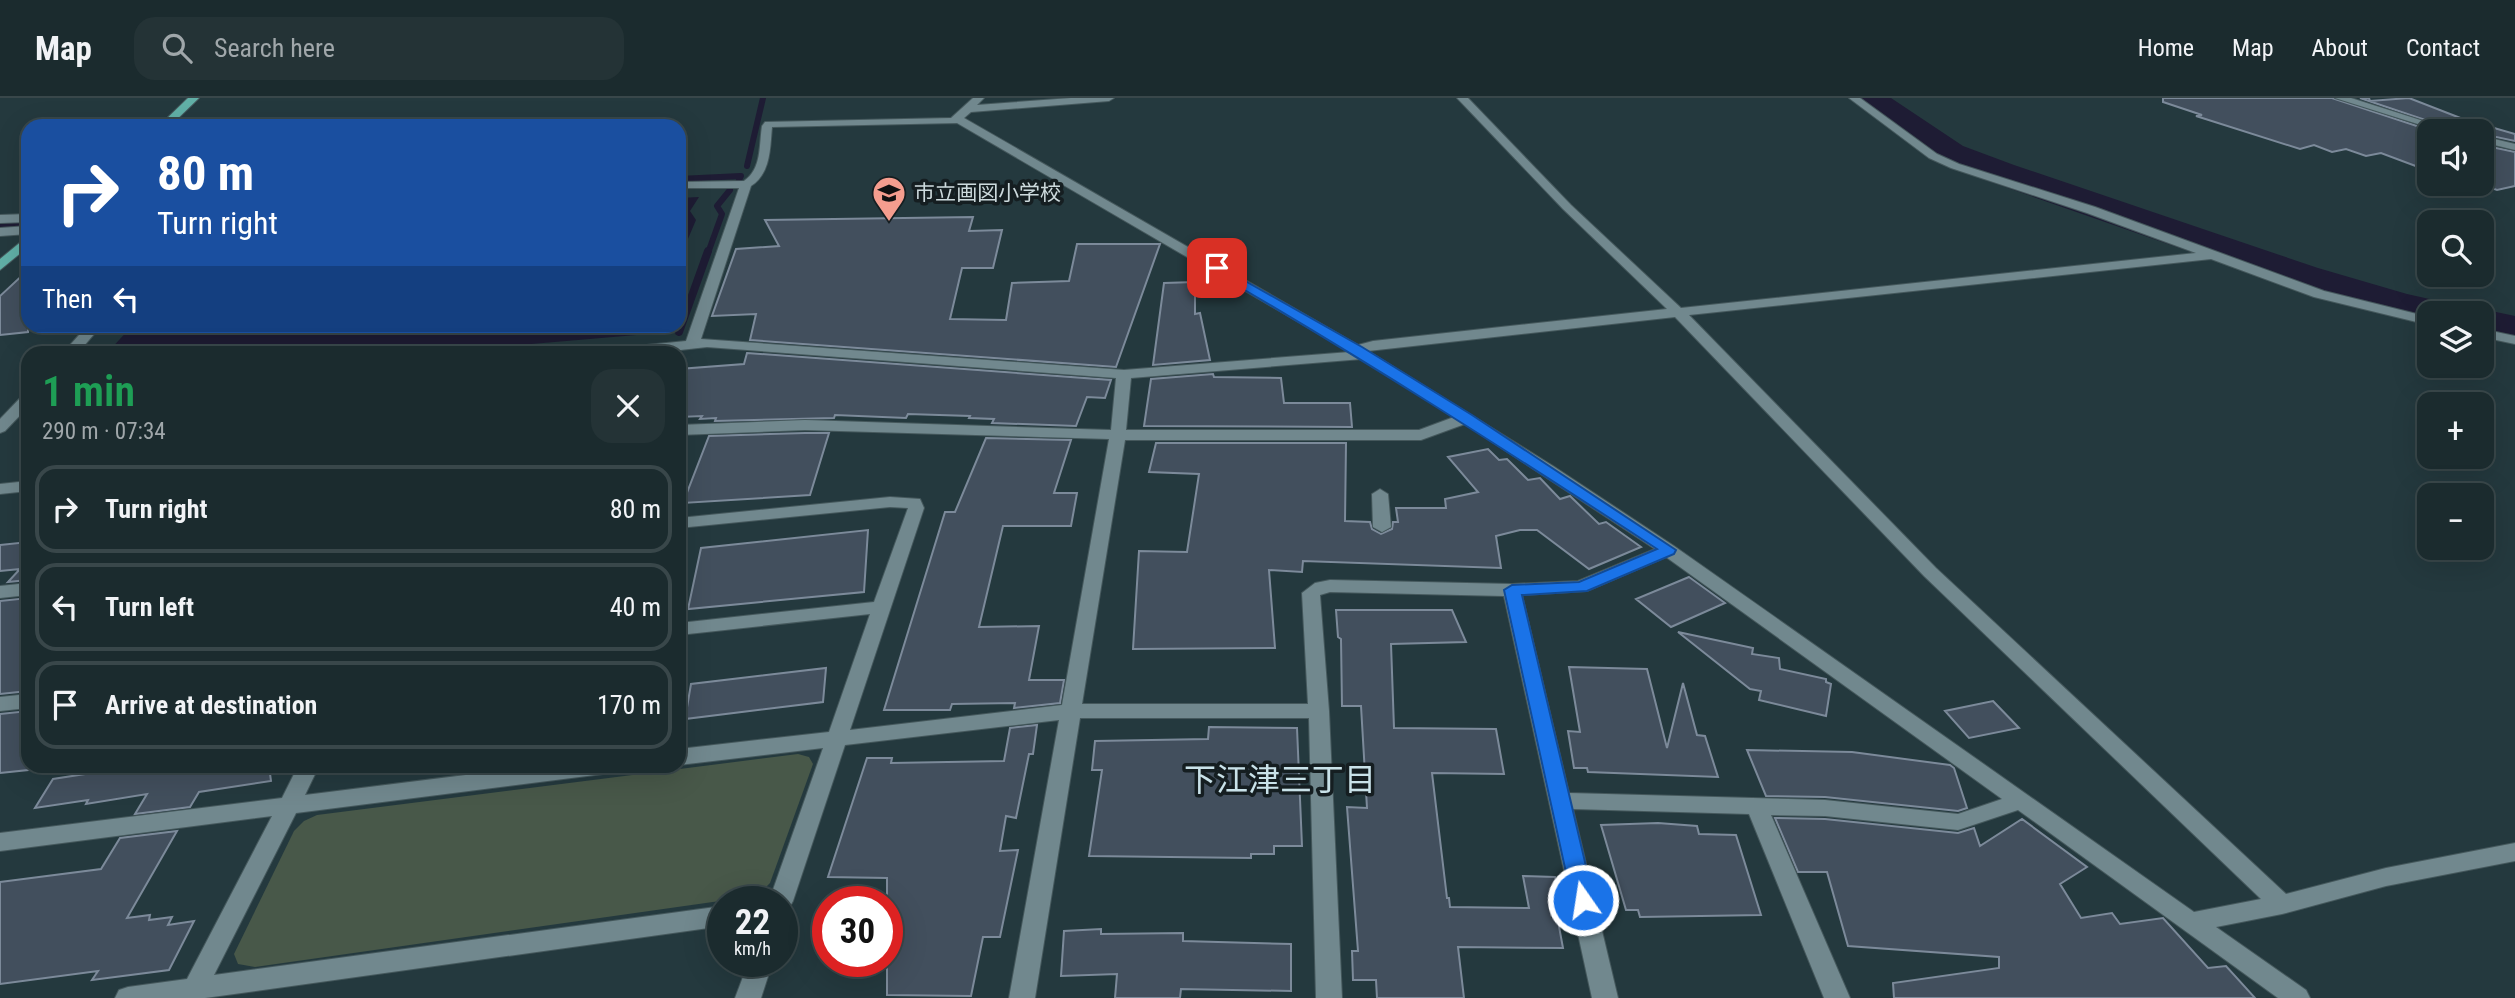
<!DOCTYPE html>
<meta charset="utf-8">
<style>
:root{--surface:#1b2b2e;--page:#243336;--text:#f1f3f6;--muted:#a0a7aa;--line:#39474a}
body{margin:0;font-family:"Roboto Condensed","Noto Sans JP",sans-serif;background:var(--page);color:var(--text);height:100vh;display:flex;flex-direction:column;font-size:26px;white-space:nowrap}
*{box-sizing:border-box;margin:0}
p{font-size:23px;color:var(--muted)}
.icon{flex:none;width:38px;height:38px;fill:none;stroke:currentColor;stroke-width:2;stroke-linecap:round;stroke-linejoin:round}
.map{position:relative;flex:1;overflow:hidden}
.sheet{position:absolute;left:21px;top:248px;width:665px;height:427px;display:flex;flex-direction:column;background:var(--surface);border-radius:21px;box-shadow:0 7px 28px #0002,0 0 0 2px var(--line)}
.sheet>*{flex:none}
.guide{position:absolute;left:21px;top:21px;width:665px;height:214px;border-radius:21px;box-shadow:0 7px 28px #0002,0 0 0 2px var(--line);background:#1a4fa0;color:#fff;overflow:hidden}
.buttons{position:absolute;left:2417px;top:21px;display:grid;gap:14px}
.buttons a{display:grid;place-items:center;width:77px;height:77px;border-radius:14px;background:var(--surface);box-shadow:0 7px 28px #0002,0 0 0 2px var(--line);font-size:35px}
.speed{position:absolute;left:707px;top:788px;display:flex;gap:14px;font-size:35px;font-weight:700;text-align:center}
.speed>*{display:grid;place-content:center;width:91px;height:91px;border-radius:50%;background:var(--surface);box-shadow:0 7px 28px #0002,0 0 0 2px var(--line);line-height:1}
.speed small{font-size:18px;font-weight:400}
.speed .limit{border:10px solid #d22;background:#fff;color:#111}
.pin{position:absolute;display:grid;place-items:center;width:60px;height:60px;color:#fff;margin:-30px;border-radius:14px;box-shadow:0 4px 10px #0006}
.me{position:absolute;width:77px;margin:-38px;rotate:347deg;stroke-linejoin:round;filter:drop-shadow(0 0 5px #0008)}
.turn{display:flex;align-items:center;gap:24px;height:147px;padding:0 21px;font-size:32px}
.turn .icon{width:91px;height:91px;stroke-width:2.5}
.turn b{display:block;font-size:49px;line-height:60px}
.then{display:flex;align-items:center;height:66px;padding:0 21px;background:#0003;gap:14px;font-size:26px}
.round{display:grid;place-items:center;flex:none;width:74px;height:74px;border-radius:21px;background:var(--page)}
.head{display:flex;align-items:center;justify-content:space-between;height:119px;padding:0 21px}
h1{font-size:42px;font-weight:600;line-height:52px;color:#1e9e55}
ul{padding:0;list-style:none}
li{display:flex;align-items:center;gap:21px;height:88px;margin:0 14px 10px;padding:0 7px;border:4px solid var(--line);border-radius:21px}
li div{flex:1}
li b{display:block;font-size:26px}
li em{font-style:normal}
header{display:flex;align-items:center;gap:42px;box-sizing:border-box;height:98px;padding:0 35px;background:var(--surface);border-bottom:2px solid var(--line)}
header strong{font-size:33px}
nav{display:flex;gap:38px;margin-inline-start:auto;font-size:24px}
.search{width:490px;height:63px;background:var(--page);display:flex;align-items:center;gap:18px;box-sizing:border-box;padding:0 24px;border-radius:21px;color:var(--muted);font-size:26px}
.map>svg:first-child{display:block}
</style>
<header>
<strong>Map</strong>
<div class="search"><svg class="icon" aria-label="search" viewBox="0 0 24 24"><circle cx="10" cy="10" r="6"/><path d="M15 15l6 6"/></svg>Search here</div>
<nav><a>Home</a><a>Map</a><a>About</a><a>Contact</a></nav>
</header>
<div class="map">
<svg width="2515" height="900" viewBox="0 0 2515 900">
<rect width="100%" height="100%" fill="#24393e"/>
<path fill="#485849" d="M798,656L809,659L813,666L770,785L761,794L741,800L255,869L238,866L234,856L294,733L304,723L317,717Z"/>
<path fill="#1e1c34" d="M699,99L690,113L696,122L679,162V100Z
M132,228H652L648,236L414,256L107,255Z"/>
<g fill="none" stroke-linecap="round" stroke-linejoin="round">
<path stroke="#1e1c34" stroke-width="6" d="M747,68L763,0
M679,81L741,78L739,82
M0,127L20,126
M708,155L722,116L717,108L730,92"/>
<path stroke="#1e1c34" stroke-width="8" d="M679,234L708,153"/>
<path fill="#1e1c34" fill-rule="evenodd" d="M1854,0H1891L1963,48L2014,67L2318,170L2407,196L2452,206L2459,215H2429V226L2386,217L2288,188L1988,83L1939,62L1859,7Z
M2482,211L2515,218V244L2482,237V215H2466Z"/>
</g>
<path fill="#424f5d" stroke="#7c8a9a" stroke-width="2" d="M2163,0H2332L2432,33H2429V73L2381,55L2366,58L2346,51L2332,54L2314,47L2300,51L2196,18L2202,17L2163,4Z
M2360,0H2369L2370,3L2409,0L2463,21L2515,36V43L2482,36V33H2458Z
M2482,47L2515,54V88L2497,92L2480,86Z
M973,119L969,133L1002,132L993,170H962L950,221L1006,222L1012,185L1069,183L1077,146H1160L1116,269L750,242L756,216L712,218L736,151L779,148L765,122Z
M28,172V234L0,237V198Z
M1195,184V216L1200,215L1210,262L1153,267L1164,185Z
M747,255L1111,282L1105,300L1087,299L1076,328L992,325L994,321L969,320L970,318L908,316L906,320L835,317L834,320L715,323L716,320L700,321L702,318L679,319V271L744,266Z
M1213,276L1214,279L1281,280L1284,305H1350L1352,329L1144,328L1151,281Z
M805,335H829L810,397L683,405L709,338Z
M986,340L1071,342L1054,395H1077L1071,428H1003L979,529L1039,528L1029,582H1064L1060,605L1014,610L1015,605L952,606L950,612H884L945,414H955Z
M1156,345H1346L1345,423L1370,424L1372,431L1381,436L1392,431L1393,424H1398L1396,410H1446L1445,401L1478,394L1448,359L1488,351L1499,362L1507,361L1528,382L1540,380L1560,401L1570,398L1599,426L1606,424L1641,449L1589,471L1537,432H1520L1496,438L1501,470L1303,463L1302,474L1269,472L1275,550L1133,551L1139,453L1187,454L1199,376L1149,374Z
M868,432L864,494L688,511L701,450Z
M28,444V482L8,484L20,471L0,473V447Z
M1689,479L1725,505L1671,529L1636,501Z
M28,500V593L0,596V503Z
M1336,512H1452L1466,544L1391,546L1394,630L1496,631L1504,676L1432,675L1447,800H1449L1450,809L1529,810L1523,778L1555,779L1561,807H1555L1563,850L1458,849L1464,900H1377L1376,882H1353L1352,853H1358L1347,709L1367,710L1361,608H1342L1341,541L1338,539Z
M1678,534L1753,550L1752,556L1779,560L1780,571L1826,581V584L1831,586L1826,618L1759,602L1761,593L1750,591Z
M1569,569L1647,571L1667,650L1683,585L1697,637L1705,638L1718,679L1588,674L1587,670H1574L1568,633L1580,634Z
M826,570L823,604L685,621L691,586Z
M1993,603L2019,630L1969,640L1945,613Z
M28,613V672L0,675V616Z
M1037,627L1033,656H1029L1016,720L1006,718L1000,753L1018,752L1000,839H983L971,898L887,897V780L828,779L867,660H892L891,665L1004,663L1010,630Z
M1209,629L1297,630L1302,748H1274V756H1251V760L1089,758L1102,672H1092L1095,643L1208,641Z
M1747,652L1852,654L1950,667L1954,670L1967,710L1958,713L1825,699L1766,698Z
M137,668H269L271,683L199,694L190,709L135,716L147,696L86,706L88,702L35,710L53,681Z
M1775,720L1825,721L1958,735L1974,730L1980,748L2022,721L2087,769L2060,786L2081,820L2112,815L2120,826L2163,820L2208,870L2226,868L2255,900H1894L1893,885L1999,870V859L1848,848L1827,774H1798Z
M1658,725L1697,728L1699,736L1736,737L1761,817L1640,819L1638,812H1626L1601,727Z
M177,733L127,820L150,817L149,822L172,819L168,827L194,823L169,872L92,882L98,873L0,886V784L101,771L120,740Z
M1101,831V836L1183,835V843L1291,846V893L1181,891L1180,900H1115L1117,876L1061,878L1064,833Z"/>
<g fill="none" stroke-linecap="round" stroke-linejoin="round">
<defs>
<path id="minor" d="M973,0H984L977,7L1071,0H1114L1109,3L971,14L964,20L1358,247L1373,243L1667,211L1563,111L1457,0H1468L1571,107L1681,210L2196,155L2087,115L1951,70L1929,60L1849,0H1860L1937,56L1959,66L2095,109L2324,193L2429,219V227L2314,199L2211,161L1689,217L1936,470L2286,796L2386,770L2515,745V763L2386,788L2282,816L2216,829L2306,892L2310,900H2278L2018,712L1958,732L1825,718L1771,717L1850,900H1824L1749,716L1573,711L1618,900H1592L1504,498L1330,494L1320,497L1329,613L1342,900H1316L1309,620H1080L1035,900H1009L1059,622L845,647L793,803L789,810L782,812V803H769L823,650L679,667V651L829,634L870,516L679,537V525L874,504L908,410L890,409L679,430V420L890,399L920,401L924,410L850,632L1062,607L1109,341L805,332L679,337V327L805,322L1111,332L1116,280L707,249L645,256H590L597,252L686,243L739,90H679V84L744,83C762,71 759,47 762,28L765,24L951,20ZM957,25L1350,254L1124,272L701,241L751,88C771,75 770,50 772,29ZM1675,219L1924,478L2261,801L2194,814L1674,448L1553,368L1368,253ZM1362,261L1454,319L1419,332H1126L1131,280ZM1465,326L1655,451L1578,483L1512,486L1330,482L1315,485L1302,495L1308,606H1082L1125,342H1421ZM1666,459L2002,701L1958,716L1825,702L1569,695L1522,497L1587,493Z
M2335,0H2351L2455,33H2440Z
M2482,38L2515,46V52L2482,44Z
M28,116V124L0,125V117Z
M28,128V136L0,138V130Z
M87,228H101L77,256H62Z
M2482,231L2515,238V246L2482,239Z
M28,296V309L5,333L0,335V321L23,297Z
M28,383V393L0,396V386Z
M1380,391L1388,396L1391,429L1382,434L1373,429L1372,396Z
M28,485V497L0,500V488Z
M28,596V610L0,613V599Z
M298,668H319L305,697L537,668H613L610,673L603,676L296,715L214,877L723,808V828L205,900H115L119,892L128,889L187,881L272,718L0,753V735L282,700Z
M749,863H773L761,900H735Z"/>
<path id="major" d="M188,0H199L170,28H159Z
M28,138V149L0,172V161Z"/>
</defs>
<use href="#minor" stroke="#45585c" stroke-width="2"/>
<use href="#major" stroke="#45585c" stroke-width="2"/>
<use href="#minor" fill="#71888e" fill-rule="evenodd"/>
<use href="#major" fill="#61b0a7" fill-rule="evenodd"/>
</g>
<path fill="#1a73e8" stroke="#114b97" stroke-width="2" d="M1217,167L1362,249L1472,317L1676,452L1674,456L1587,493L1522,497L1594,802L1591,808L1583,810L1576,808L1572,802L1504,492L1512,487L1579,484L1657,451C1510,355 1364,261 1212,173L1211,170Z"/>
<defs>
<symbol id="school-pin" viewBox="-11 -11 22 30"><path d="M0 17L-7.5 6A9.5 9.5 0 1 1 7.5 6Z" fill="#f59d8e" stroke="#151e21"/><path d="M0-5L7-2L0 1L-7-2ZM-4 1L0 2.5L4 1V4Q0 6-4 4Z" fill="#111"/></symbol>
</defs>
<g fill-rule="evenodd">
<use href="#school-pin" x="870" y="76" width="38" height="52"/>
</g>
<g text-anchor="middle" stroke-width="7" stroke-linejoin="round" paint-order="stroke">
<g font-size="21" fill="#cddadd" stroke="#151e21" text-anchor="start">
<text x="914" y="102">市立画図小学校</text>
</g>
<g font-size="32" fill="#c9e2e9" stroke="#151e21">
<text x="1280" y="693">下江津三丁目</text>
</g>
</g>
</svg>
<div class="buttons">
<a><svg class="icon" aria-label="sound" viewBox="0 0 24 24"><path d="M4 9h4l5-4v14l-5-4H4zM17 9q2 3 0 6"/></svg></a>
<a><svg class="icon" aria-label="search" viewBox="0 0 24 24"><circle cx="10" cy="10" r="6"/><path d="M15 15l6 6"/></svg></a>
<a><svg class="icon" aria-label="layers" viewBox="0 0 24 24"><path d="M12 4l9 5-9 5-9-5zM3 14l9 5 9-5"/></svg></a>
<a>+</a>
<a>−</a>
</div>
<div class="speed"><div>22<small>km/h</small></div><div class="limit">30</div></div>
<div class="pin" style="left:1217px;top:170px;background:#d93025"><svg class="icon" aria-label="arrive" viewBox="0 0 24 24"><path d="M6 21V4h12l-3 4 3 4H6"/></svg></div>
<svg class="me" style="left:1583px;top:802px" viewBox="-20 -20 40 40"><circle r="17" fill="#1a73e8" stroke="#fff" stroke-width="3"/><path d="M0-11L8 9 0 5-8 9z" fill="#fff"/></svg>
<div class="guide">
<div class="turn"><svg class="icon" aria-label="right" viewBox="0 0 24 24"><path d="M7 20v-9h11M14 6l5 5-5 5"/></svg><div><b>80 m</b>Turn right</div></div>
<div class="then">Then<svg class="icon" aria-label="left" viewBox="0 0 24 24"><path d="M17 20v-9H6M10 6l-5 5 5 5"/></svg></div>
</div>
<section class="sheet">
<div class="head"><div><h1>1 min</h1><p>290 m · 07:34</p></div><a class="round"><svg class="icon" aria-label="close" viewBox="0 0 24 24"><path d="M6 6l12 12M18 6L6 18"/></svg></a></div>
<ul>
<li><svg class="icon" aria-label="right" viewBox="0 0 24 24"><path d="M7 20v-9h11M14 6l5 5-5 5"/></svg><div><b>Turn right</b></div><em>80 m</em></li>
<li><svg class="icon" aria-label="left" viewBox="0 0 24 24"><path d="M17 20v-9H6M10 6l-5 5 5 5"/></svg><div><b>Turn left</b></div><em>40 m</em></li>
<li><svg class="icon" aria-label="arrive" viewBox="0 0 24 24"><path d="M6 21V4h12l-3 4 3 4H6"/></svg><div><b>Arrive at destination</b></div><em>170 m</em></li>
</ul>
</section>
</div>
